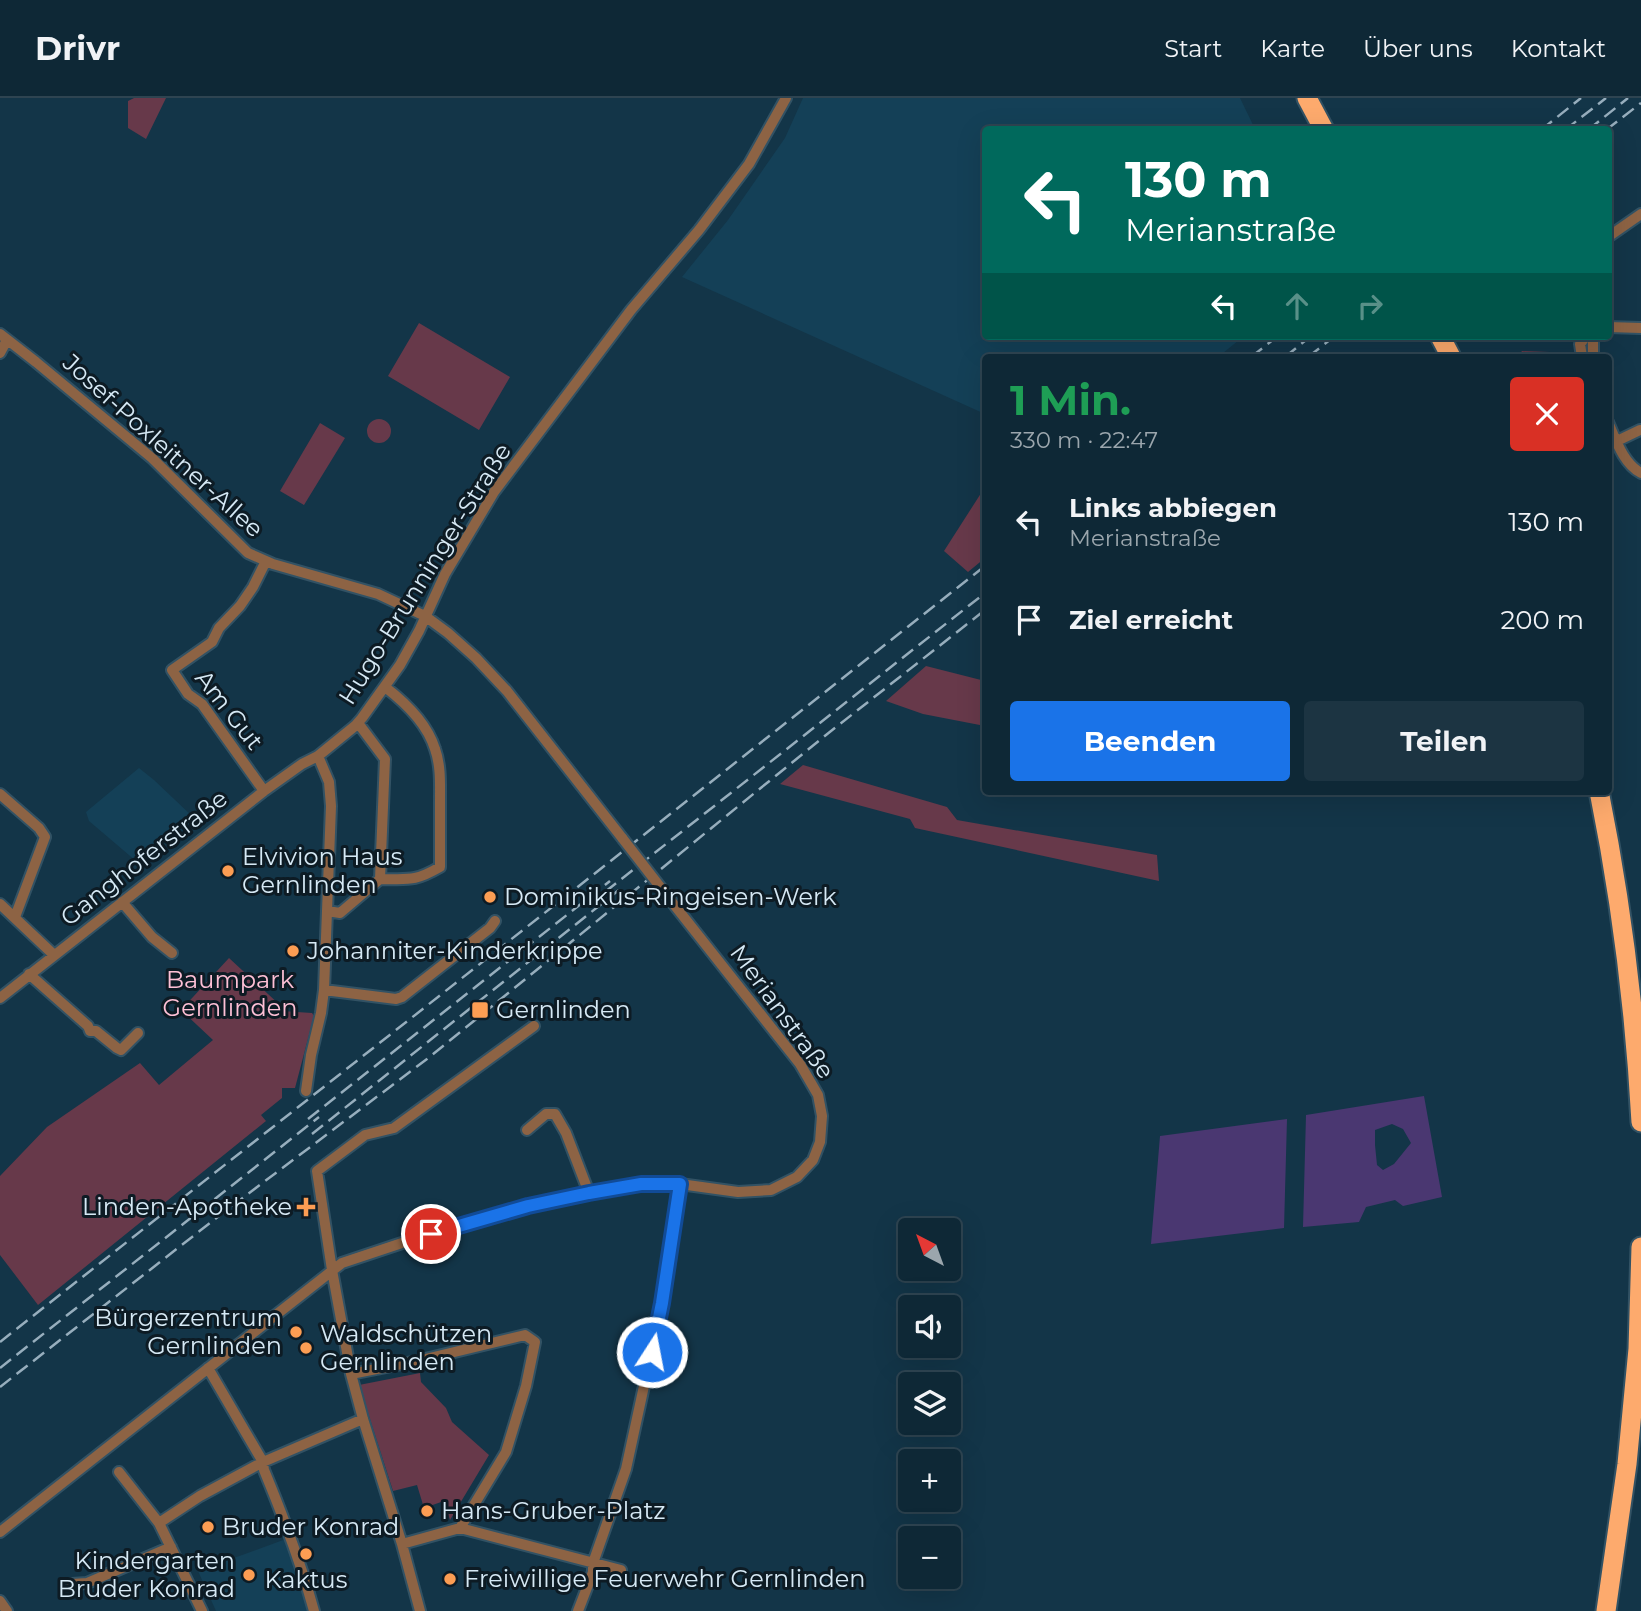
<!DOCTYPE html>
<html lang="de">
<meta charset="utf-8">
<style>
:root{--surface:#0e2836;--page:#1c3442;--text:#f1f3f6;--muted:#9ba6ad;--line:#2e4451;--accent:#1a73e8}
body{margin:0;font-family:Montserrat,sans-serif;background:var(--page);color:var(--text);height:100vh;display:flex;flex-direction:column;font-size:26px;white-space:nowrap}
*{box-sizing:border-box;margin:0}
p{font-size:23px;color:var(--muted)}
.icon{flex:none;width:38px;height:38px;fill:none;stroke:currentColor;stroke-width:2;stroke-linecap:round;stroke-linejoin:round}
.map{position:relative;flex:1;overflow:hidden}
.details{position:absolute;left:982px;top:256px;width:630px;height:441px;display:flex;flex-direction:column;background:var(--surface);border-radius:7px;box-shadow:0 7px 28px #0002,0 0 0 2px var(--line)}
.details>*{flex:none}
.hud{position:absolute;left:982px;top:28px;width:630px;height:214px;border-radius:7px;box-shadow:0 7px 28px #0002,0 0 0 2px var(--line);background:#00695c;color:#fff;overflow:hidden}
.needle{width:46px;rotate:319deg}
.fabs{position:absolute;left:898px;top:1120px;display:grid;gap:14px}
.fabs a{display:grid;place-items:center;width:63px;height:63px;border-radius:7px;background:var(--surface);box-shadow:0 7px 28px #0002,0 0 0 2px var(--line);font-size:35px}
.pin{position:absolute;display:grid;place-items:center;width:60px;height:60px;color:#fff;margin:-30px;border:4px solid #fff;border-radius:50%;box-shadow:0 2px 7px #0007}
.me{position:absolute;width:77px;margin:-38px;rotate:11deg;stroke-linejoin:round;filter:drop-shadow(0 0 5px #0008)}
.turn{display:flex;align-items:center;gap:24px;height:147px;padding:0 28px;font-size:32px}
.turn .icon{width:91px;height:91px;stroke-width:2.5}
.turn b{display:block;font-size:49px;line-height:60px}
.lanes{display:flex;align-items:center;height:66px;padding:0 28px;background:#0003;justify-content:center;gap:35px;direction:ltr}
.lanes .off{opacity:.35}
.round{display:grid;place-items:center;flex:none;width:74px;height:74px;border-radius:7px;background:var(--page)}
.head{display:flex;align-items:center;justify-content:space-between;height:119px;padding:0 28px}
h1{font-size:42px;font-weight:700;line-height:52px;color:#1e9e55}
.button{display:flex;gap:14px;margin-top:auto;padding:14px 28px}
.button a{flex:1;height:80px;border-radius:7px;background:var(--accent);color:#fff;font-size:28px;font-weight:700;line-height:80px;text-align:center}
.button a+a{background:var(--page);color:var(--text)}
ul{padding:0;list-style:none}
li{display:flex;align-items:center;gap:21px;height:98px;padding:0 28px}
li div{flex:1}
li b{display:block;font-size:26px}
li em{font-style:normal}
header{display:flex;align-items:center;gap:42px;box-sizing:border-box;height:98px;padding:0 35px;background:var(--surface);border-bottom:2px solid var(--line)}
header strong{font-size:33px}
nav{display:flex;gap:38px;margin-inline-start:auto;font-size:24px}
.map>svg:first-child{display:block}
</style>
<header>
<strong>Drivr</strong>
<nav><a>Start</a><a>Karte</a><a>Über uns</a><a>Kontakt</a></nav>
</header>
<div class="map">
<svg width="1641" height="1513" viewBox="0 0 1641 1513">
<rect width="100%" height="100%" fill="#133548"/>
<path fill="#144057" d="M803,0H1240L1255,31L985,32V238H1244L1218,259H985V316L682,179L728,122L785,40Z
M139,670L154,682L193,719L136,763L89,723L86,714Z
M286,1441L308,1513H216L198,1473Z"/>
<path fill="#67394a" d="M134,0H166L146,41L128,30V3Z
M419,225L510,279L479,332L388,278Z
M1522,253L1575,255V259H1517Z
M367 333a12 12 0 1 1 24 0a12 12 0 1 1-24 0Z
M320,325L345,340L304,407L280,393Z
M985,389V460L968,474L944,453Z
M926,568L985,583V628L923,616L886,603Z
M803,667L947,709L957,722L1157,757L1159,783L915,730L910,721L780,686Z
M229,860L282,909V913L312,915L314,918L295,990H282V1000L261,1017L266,1023L38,1207L0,1157V1078L47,1029L140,965L159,987L213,942L181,912Z
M420,1275L421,1284L446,1310L452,1324L489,1357L450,1422L444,1403L424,1410L417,1387L393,1393L359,1287Z"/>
<path fill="#4a3771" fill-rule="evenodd" d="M1424,998L1442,1099L1403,1108L1395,1102L1366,1109L1359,1124L1303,1129L1306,1017ZM1392,1026L1403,1031L1411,1045L1394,1066L1383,1072L1377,1067L1375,1047V1032Z
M1287,1021L1284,1130L1151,1146L1160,1038Z"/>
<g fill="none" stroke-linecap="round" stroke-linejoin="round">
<defs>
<path id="street" d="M1608,139L1641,116
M1608,229L1641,230
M0,236L36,264L152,360L248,455L273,466L378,496L425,518L448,535L476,560L507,593L623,741
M1593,238V259
M0,255L7,242
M1582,259L1580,246L1586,238
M1608,324C1616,342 1623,365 1641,375
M1617,343L1640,332
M264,693L202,606L188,596L172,572L212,544L219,530L240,508L253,489L266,463
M0,696L39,730L45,739L15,819
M380,781C409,781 414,784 440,769C440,747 440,726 440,704C440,686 441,668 435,651C427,625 406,605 385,589
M122,804L152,839L172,855
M0,806L54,857
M327,813L340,815L380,781L385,661L358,625
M29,876L88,928L90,933H96L117,950L121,952L138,935
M324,892L396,901L402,899L490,830L495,823
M0,900L264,693L302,666L318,658L355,628L362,620L400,567L419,533L445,476L494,394L631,212L699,132L749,66L786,0
M306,993L311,957L321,915L324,892L331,708L329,684L318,658
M527,1032L546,1016H555L566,1035L589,1095
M208,1270L263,1364L264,1372C283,1418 301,1465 314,1513
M351,1276L417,1263L525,1237L535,1244L526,1288L506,1354L460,1430
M119,1374L159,1425L202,1513
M159,1425L200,1398L263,1364L363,1321
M0,1434L342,1165L450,1129L528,1108L589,1095L641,1086H680L738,1094L771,1092L797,1079L813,1062L820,1044L822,1018L818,997L800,966L668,799
M402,1446L460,1430L621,1472
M72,1486L87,1485L171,1449
M0,1503L7,1513
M420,1513L402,1446L363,1321L351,1276L332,1172L317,1073L365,1037L394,1030L534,928
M578,1513L593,1474V1465L626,1371L662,1205L680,1086"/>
<path id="highway" d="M1307,0L1324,32
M1440,238L1451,259
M1599,693C1621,802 1635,913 1641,1024
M1606,1513L1627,1366L1638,1251L1641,1149"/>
</defs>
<use href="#street" stroke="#325264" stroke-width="14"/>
<use href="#highway" stroke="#325264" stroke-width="23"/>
<use href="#street" stroke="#8d6344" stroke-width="10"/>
<use href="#highway" stroke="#fdaa6d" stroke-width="19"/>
<path stroke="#97aebd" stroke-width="2.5" stroke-dasharray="14 7" stroke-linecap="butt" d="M1541,32L1581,0
M1565,32L1606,0
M1588,32L1628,0
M1606,32L1641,5
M1251,259L1278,238
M1285,259L1311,238
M1308,259L1335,238
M605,794L985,495
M308,1021L610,783
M312,1036L619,792
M0,1244L985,468
M0,1270L319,1019
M0,1289L224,1114L427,961L826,637L985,512"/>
<defs>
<path id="street-bridge" d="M623,741L668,799"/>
</defs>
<use href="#street-bridge" stroke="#325264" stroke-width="14" stroke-linecap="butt"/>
<use href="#street-bridge" stroke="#8d6344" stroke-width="10"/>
</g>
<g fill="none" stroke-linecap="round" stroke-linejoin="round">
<defs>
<path id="route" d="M431,1136L528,1108L589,1095L641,1086H680L662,1205L652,1254"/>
</defs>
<use href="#route" stroke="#114b97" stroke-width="18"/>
<use href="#route" stroke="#1a73e8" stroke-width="12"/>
</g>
<g fill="#fc9d53" stroke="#0d1b24" stroke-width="2.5">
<circle cx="228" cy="773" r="7"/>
<circle cx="490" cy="799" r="7"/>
<circle cx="293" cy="853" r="7"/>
<rect x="471" y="903" width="18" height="18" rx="3.5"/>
<path d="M302.5 1098.5h7v7h7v7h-7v7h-7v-7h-7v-7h7z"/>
<circle cx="296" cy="1234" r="7"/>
<circle cx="306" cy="1250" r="7"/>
<circle cx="427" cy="1413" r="7"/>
<circle cx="208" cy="1429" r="7"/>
<circle cx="306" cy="1456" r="7"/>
<circle cx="249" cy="1477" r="7"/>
<circle cx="450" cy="1481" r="7"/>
</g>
<g text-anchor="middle" stroke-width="6" stroke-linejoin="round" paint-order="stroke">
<g font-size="24" fill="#d6e9f5" stroke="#0d1b24">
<text transform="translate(163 348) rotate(42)" y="8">Josef-Poxleitner-Allee</text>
<text transform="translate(425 476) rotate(-58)" y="8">Hugo-Brunninger-Straße</text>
<text transform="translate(229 612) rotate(52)" y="8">Am Gut</text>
<text transform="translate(144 760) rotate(-38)" y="8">Ganghoferstraße</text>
<text transform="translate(782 914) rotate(54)" y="8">Merianstraße</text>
</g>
<g font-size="24" fill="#d6e9f5" stroke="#0d1b24" text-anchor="start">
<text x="242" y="767">Elvivion Haus<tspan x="242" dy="28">Gernlinden</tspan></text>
<text x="504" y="807">Dominikus-Ringeisen-Werk</text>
<text x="307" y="861">Johanniter-Kinderkrippe</text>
<text x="496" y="920">Gernlinden</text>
<text x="292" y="1117" text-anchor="end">Linden-Apotheke</text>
<text x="282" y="1228" text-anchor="end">Bürgerzentrum<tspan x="282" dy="28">Gernlinden</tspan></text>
<text x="320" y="1244">Waldschützen<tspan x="320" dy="28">Gernlinden</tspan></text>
<text x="441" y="1421">Hans-Gruber-Platz</text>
<text x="222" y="1437">Bruder Konrad</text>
<text x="235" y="1471" text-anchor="end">Kindergarten<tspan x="235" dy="28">Bruder Konrad</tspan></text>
<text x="464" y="1489">Freiwillige Feuerwehr Gernlinden</text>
<text x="306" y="1490" text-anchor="middle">Kaktus</text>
</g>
<g font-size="24" fill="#fec0d6" stroke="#0d1b24">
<text x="230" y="890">Baumpark<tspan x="230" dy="28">Gernlinden</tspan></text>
</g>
</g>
</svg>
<div class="fabs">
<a><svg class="needle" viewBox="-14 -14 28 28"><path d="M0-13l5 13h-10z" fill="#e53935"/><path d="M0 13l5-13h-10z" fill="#9ba6ad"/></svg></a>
<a><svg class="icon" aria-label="sound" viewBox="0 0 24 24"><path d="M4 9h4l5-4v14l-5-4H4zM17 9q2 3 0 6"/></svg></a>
<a><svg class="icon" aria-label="layers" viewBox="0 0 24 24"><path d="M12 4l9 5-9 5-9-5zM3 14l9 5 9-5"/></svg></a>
<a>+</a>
<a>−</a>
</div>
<div class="pin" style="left:431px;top:1136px;background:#d93025"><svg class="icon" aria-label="arrive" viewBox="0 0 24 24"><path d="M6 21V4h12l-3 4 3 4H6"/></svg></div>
<svg class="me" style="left:652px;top:1254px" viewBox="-20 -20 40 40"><circle r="17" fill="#1a73e8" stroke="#fff" stroke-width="3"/><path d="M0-11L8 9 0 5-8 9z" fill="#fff"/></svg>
<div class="hud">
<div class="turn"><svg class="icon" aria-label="left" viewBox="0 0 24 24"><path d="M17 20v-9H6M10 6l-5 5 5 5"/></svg><div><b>130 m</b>Merianstraße</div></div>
<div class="lanes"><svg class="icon" aria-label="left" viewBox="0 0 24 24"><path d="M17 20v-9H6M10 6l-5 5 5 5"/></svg><svg class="icon off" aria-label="ahead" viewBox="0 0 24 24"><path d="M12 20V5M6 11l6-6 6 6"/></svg><svg class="icon off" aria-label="right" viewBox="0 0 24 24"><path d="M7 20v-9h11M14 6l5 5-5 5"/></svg></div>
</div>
<section class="details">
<div class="head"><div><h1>1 Min.</h1><p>330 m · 22:47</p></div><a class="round" style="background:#d93025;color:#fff"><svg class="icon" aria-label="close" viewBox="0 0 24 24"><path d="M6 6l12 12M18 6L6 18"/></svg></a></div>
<ul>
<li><svg class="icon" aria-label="left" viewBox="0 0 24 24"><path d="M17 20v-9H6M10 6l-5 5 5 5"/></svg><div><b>Links abbiegen</b><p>Merianstraße</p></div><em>130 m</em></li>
<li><svg class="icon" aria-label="arrive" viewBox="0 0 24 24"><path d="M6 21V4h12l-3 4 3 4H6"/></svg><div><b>Ziel erreicht</b></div><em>200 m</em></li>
</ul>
<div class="button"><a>Beenden</a><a>Teilen</a></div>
</section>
</div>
